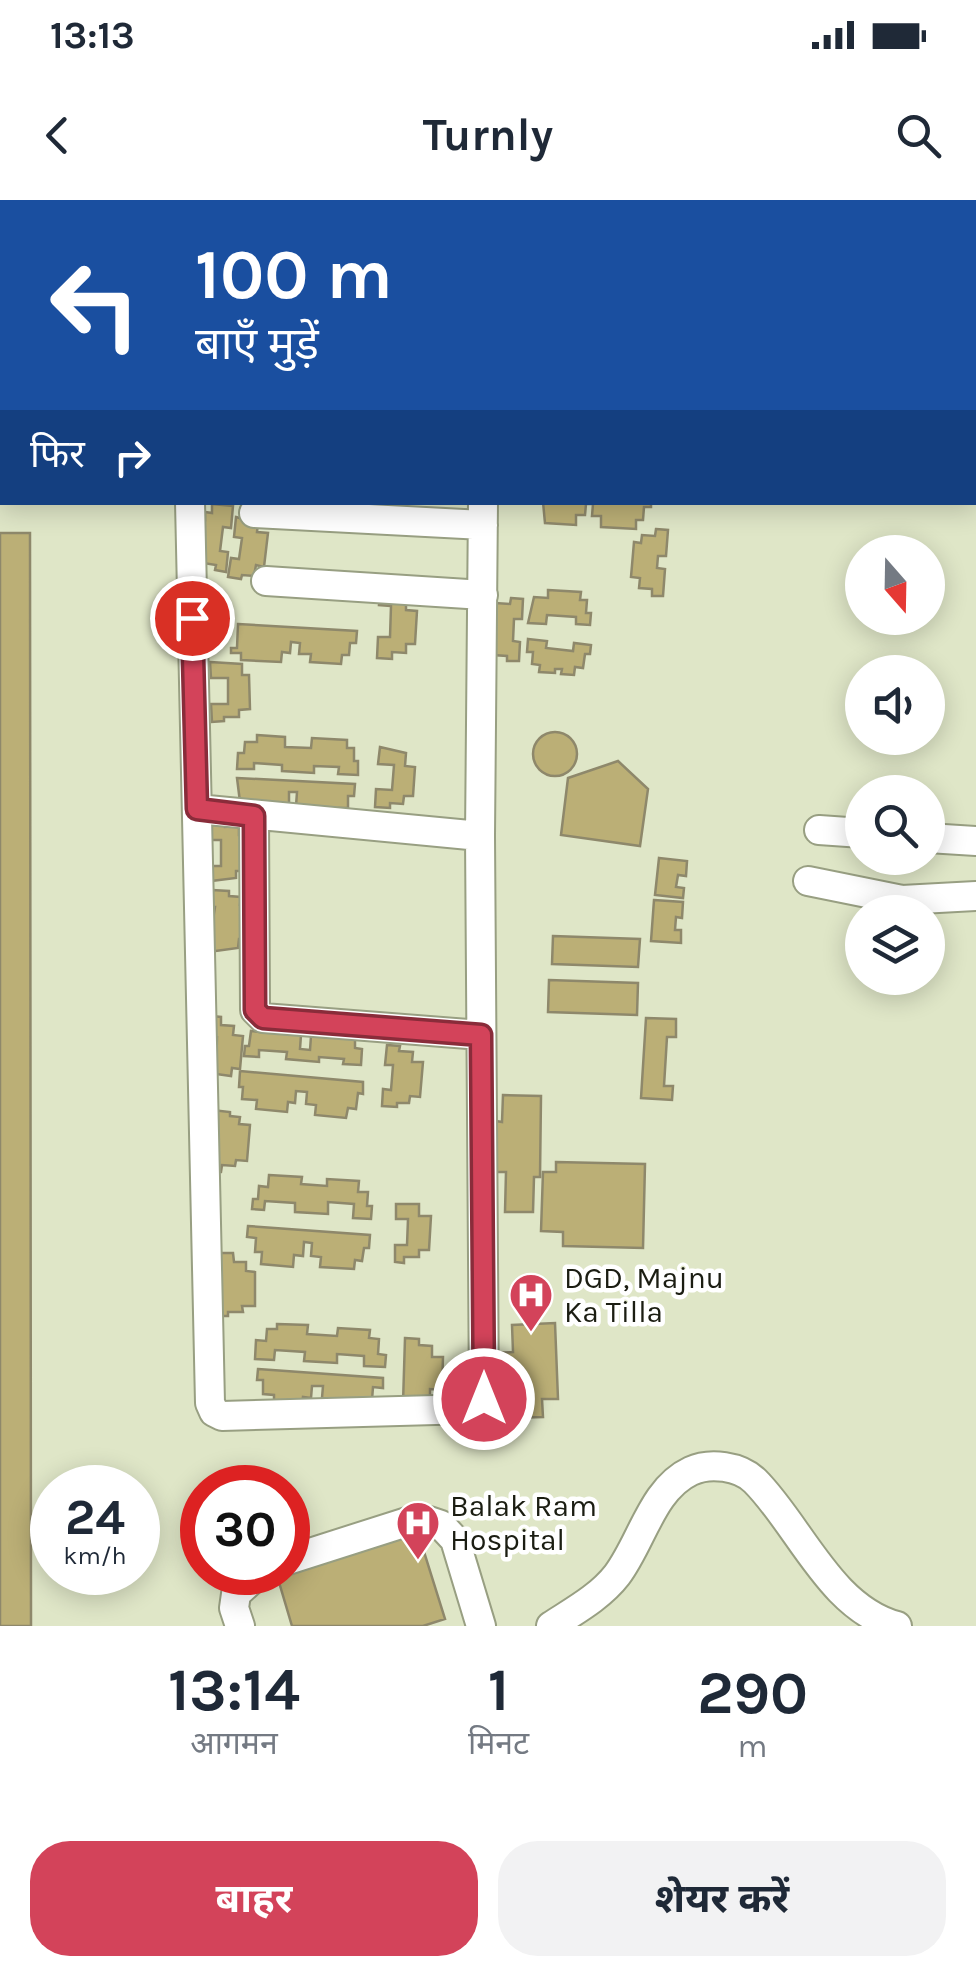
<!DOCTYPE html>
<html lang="hi">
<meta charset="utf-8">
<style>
:root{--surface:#fff;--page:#f2f2f3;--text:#1f2937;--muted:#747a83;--accent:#d3435a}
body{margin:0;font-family:Karla,"Noto Sans Devanagari",sans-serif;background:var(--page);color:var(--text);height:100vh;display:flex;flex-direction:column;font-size:38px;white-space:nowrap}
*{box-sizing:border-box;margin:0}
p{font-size:32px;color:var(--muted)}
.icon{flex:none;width:55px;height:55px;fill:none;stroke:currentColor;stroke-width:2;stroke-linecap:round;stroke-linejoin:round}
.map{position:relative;height:1426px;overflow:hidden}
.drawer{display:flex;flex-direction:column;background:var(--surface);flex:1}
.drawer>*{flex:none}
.banner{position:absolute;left:0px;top:0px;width:978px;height:305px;box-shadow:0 5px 25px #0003;background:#1a4fa0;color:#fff;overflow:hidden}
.needle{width:65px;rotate:160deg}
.tools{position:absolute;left:845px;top:335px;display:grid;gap:20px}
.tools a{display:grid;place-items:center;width:100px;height:100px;border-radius:50%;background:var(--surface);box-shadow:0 5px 25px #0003;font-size:50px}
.speed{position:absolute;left:30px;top:1265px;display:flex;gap:20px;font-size:50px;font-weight:700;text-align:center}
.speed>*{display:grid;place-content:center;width:130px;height:130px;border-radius:50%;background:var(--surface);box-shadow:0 5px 25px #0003;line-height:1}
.speed small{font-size:25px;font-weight:400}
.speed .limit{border:15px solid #d22;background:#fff;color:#111}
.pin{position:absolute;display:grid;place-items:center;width:85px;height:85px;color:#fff;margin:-42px;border:5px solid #fff;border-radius:50%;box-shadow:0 2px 10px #0007}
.me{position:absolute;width:110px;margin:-55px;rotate:0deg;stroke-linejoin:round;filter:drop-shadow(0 0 8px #0008)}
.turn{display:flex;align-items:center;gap:35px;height:210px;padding:0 30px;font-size:45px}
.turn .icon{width:130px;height:130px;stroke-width:2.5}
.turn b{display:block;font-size:70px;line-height:85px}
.then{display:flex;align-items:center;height:95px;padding:0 30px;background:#0003;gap:20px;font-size:38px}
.eta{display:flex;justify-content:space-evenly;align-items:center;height:170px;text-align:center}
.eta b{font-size:60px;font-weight:700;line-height:70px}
.action{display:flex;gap:20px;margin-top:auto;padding:20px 30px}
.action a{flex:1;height:115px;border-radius:40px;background:var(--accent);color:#fff;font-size:40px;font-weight:700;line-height:115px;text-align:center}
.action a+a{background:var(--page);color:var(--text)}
.status{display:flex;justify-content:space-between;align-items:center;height:70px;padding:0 50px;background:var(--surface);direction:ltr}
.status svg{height:28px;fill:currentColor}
header{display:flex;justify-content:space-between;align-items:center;height:130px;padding:0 30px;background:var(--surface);font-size:45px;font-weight:700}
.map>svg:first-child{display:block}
</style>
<div class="status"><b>13:13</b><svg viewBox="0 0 49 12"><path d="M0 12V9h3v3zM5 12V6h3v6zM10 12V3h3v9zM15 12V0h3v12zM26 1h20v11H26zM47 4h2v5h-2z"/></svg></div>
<header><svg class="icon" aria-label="back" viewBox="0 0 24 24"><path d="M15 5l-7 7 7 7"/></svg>Turnly<svg class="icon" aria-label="search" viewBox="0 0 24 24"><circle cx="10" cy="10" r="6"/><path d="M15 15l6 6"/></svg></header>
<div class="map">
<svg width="976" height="1426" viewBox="0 0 976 1426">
<rect width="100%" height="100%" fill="#dfe6c7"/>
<path fill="#bbaf76" stroke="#8e886b" stroke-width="2.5" d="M543,302H651V307H644L643,320H636V329L601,327V316H592L593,304H586L585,315H576V325L545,323Z
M212,304L233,306L231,328L223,327L220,351L228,352L226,372L215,370L216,365L203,363L198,319L205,320V312L212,313Z
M236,317L258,323L257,332L268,333L264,367L256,365L254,376L242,375L241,379L228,377L231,358L239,359L242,338L234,337Z
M656,329L668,330L666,356H658L657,368L665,369L663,396H652V389L639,388L640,378L631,377L634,342L641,343L642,335L655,336Z
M0,333H30L31,1426H0Z
M548,390L581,392L580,400H587L586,413H591L590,425L576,424V417L547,415L546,424L528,423L534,397L548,398Z
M380,393L406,402V410L417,411L415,444H406V453L392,452V459L377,458L378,437H390L391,406L379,405Z
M511,398L523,399L522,419H514L513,441L520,442L519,461H507V456L493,455L487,413H496V403L510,404Z
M238,424L357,431L356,443H350L349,455H342L341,464L310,462L311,454H299L300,443L291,442L290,453L282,452L281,462L241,460V453H231V448H237Z
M528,439L547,441L546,448L573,451L574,443L591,445L590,454H585L583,468L575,467L574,475L561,474L562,469H555V473L539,472L540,465L532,464L533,452H527Z
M210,462L242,464V475H249L250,509L239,510V517H224V521L212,522L211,504H228V478H211Z
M533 554a22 22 0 1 1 44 0a22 22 0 1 1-44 0Z
M257,535L285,537V547L311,548L312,538L347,540V548H354V561H358V575L338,574L339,567L314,566V573L282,571V565L254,563V569H237L238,553H244L245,542H257Z
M380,547L406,553L405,566L415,567L413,596H404L403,604L390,603V608L375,607L376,589L392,590L394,565L378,564Z
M618,561L648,589L640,646L561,635L568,578Z
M237,578L355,584L354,596H348V608H339V616L296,606L297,592H289V605L240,602Z
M210,620H225V627L239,626V635H247V671H236V678L211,681V666H221V640H210Z
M659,658L687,661L686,676L678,675L676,687L684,688L683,698L655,695Z
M212,690L229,691V696L241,697L240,705L248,706L246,739H239L238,748L208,752L215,707H211Z
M654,700L683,702L682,718L676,717L675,730H681V743L651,741Z
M553,736L640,739L638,767L552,764Z
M549,780L638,783L637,815L548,812Z
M211,816L221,817V825L234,826L233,835L243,836L240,869L232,868L231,876L216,874L217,837L209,836Z
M646,818L676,819V837H667L664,886H673L672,900L641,898Z
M261,824L293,826L292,834L301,835L300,849L310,850L311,836L355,839V848L362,849L361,865L343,864L344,859L319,857V862L286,859L287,852L259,850V857L244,856L245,846H249L251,831L260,832Z
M387,845L400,846L399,851L413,852L412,862H423L420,897L410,896L409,903H397V907L382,906L383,889L391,890L393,865H385Z
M240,871L363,882V894L358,893L356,909L348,908L346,918L315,915L316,905L306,904L307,892L296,891L295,903L288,902L287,912L256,909L257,900L242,899L243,887H239Z
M503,895L541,896L540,977H534L533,1012H505L506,972H495L496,921L502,922Z
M212,910L230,912V916L240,917L239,924L250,925L247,961L236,960L235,966L222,965L221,972L207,971Z
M556,962L645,964L643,1048L563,1046V1032L541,1031L543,972H556Z
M269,975L302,977L301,984L327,986V979L359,981L358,992H368L367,1006H372L371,1019L353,1018L354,1004L328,1002V1014L295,1012V1003L265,1001L264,1010L252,1009L253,999H258L259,986L268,987Z
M396,1004H419V1016H431L429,1050H419V1057H404V1063L395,1062V1045H407L408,1019H396Z
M248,1026L370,1035L369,1048H364L362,1061L355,1060L354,1069L320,1067L321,1057L311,1056L312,1043L304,1042L303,1056L294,1055L293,1067L261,1064L262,1052H255L256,1038L247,1037Z
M214,1053H233L234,1062H246V1071L255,1072V1106H242L243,1112H228V1116H213Z
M555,1123L558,1199H542L543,1217L511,1218L510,1201L492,1202L490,1153L513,1152L512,1125Z
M277,1124L308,1125L307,1134L337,1136L338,1128L370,1130L369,1138L379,1139L378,1154L386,1155L385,1167L364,1166V1156L337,1154V1163L304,1161L305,1152L275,1150L274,1160L255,1159L256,1140L266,1141L267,1129H277Z
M405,1138L419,1139V1145L432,1146V1157H443L442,1190L430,1189V1197H415L416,1203H403Z
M258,1169L383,1178V1188L373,1187L372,1200L330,1207V1199L322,1198L323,1186H312L311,1198L303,1197L302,1205L274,1203V1195L263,1194V1180H257Z
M415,1323L445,1419L423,1426H292L276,1372H288Z"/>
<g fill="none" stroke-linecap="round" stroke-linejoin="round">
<defs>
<path id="minor" d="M975,80H976
M190,302L210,1203L214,1212L222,1216L472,1209L482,1204L484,1199L480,636L483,302
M254,313L483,325
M266,381L483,395
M197,609L480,636
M254,616L255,810L263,818L481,835
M819,630L862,633
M928,638L976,641
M808,681L902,700L976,696
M288,1360L407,1322L429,1321L441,1325L455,1340L481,1426
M240,1426L234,1408L236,1394L260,1372
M551,1426C574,1411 600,1397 617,1375C642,1342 652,1289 691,1271C710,1262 740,1266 755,1281C800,1326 830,1408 897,1426"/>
</defs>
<use href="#minor" stroke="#989f82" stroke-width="32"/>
<use href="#minor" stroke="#fff" stroke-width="28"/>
</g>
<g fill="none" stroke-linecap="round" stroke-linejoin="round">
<defs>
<path id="route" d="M192,418L197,609L254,616L255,810L263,818L481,835L484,1199"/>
</defs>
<use href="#route" stroke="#892c3a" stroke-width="25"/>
<use href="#route" stroke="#d3435a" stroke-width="18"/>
</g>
<defs>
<symbol id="hospital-pin" viewBox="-11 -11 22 30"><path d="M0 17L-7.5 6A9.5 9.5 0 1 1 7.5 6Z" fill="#d3435a" stroke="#fff"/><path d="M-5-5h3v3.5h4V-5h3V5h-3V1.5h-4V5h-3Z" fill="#fff"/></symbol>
</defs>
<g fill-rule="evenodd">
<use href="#hospital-pin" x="506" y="1070" width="50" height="68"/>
<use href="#hospital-pin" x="393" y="1298" width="50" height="68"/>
</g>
<g text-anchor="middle" stroke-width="9" stroke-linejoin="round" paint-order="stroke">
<g font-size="30" fill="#1b1d12" stroke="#fff" text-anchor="start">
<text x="564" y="1088">DGD, Majnu<tspan x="564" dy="34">Ka Tilla</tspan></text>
<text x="450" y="1316">Balak Ram<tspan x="450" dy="34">Hospital</tspan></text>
</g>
</g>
</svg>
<div class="tools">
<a><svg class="needle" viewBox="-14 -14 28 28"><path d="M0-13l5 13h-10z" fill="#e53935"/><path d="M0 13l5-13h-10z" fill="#747a83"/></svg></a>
<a><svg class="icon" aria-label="sound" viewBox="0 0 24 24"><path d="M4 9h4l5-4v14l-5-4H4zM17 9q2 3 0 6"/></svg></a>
<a><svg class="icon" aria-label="search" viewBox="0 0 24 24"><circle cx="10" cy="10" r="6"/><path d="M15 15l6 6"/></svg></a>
<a><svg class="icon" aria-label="layers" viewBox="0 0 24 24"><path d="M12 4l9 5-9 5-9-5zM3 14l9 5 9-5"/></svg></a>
</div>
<div class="speed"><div>24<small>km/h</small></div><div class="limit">30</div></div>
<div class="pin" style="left:192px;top:418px;background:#d93025"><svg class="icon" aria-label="arrive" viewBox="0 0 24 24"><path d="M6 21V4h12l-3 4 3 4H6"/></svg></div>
<svg class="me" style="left:484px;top:1199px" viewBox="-20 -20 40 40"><circle r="17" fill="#d3435a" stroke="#fff" stroke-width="3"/><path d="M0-11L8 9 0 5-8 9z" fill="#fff"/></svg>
<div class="banner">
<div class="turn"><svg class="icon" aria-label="left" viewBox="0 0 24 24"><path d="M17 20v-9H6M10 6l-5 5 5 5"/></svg><div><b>100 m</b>बाएँ मुड़ें</div></div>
<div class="then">फिर<svg class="icon" aria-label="right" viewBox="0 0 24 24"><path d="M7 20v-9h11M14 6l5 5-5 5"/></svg></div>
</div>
</div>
<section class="drawer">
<div class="eta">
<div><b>13:14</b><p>आगमन</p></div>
<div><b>1</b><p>मिनट</p></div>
<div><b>290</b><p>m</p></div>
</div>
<div class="action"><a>बाहर</a><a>शेयर करें</a></div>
</section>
